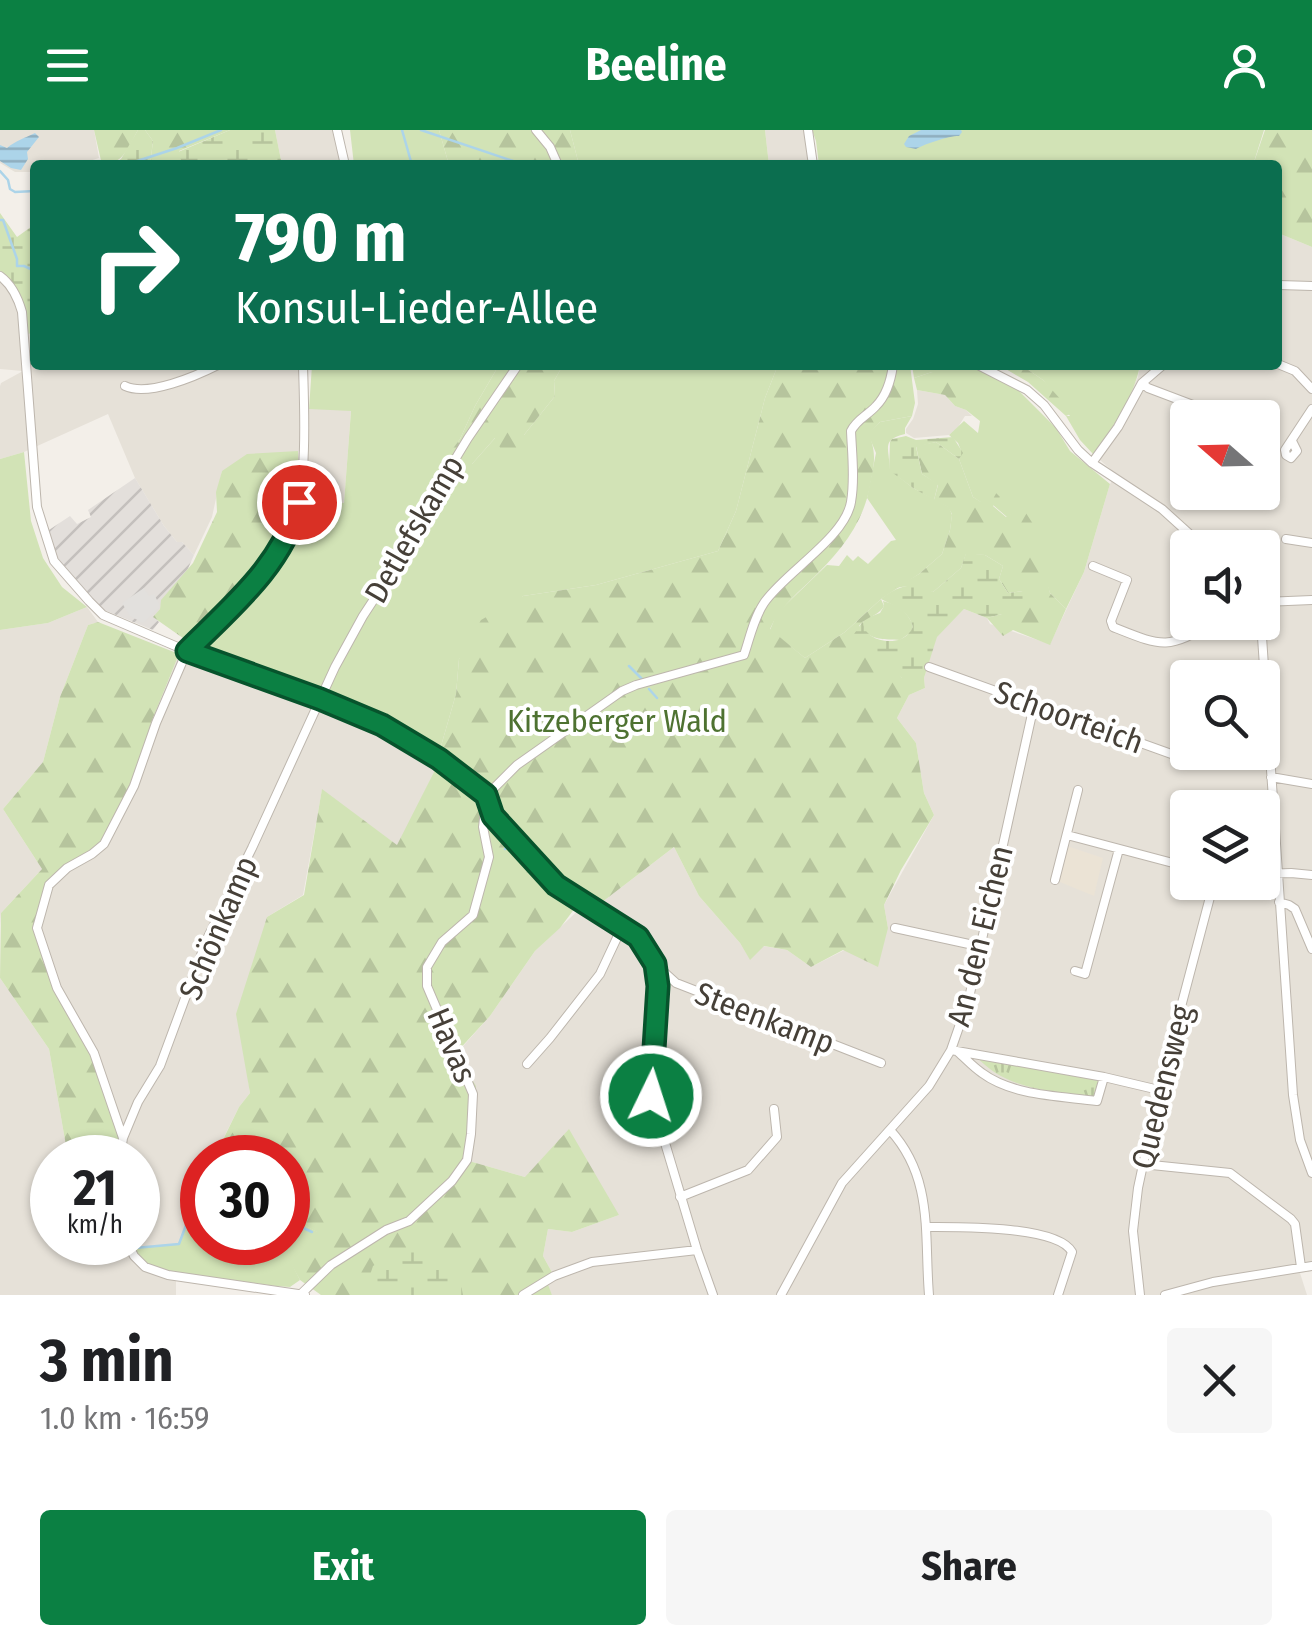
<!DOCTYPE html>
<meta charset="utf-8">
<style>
:root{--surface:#fff;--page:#f6f6f6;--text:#202124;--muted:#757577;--accent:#0b8043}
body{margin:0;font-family:"Fira Sans Condensed",sans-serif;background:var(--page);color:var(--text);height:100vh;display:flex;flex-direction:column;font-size:38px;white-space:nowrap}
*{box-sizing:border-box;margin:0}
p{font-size:32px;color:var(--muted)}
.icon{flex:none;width:55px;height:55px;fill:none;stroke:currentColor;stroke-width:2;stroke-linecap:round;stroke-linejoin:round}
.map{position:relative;height:1165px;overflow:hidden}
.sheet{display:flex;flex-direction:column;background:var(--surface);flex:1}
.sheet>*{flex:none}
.hud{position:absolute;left:30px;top:30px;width:1252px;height:210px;border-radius:10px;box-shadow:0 2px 8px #0004;background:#0b6e4f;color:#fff;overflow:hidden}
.needle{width:65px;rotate:290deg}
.tools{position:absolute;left:1170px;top:270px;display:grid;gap:20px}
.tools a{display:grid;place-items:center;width:110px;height:110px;border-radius:10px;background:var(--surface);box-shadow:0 2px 8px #0004;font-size:50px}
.speed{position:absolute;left:30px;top:1005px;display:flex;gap:20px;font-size:50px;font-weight:700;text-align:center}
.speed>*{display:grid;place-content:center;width:130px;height:130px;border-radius:50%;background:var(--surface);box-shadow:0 2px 8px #0004;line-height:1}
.speed small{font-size:25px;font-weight:400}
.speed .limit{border:15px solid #d22;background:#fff;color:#111}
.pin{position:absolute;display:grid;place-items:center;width:85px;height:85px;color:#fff;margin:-42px;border:5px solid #fff;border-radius:50%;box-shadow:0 2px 10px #0007}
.me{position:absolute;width:110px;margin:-55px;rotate:4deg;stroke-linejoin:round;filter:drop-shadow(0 0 8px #0008)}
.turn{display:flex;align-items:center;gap:35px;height:210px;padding:0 40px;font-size:45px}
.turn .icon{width:130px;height:130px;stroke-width:2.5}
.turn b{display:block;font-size:70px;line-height:85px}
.round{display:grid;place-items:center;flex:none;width:105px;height:105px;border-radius:10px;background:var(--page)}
.overview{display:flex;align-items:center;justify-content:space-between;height:170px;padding:0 40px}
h1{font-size:60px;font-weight:700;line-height:75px}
.primary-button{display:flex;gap:20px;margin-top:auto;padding:20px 40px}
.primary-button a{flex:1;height:115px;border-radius:10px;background:var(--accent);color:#fff;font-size:40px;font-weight:700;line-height:115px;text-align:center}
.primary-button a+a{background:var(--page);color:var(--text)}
header{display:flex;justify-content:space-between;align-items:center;height:130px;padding:0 40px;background:var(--accent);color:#fff;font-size:45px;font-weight:700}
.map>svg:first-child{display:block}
</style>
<header><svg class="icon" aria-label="menu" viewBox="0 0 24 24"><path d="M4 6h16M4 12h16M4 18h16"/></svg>Beeline<svg class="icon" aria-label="person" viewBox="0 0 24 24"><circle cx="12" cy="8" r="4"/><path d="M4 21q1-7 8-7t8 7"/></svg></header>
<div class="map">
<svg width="1312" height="1165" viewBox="0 0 1312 1165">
<defs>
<pattern id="industrial-furrows" width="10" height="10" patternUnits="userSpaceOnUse" patternTransform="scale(2.5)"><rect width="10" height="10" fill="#e3dfdb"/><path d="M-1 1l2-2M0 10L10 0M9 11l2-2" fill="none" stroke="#c4c0bd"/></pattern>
<pattern id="forest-firs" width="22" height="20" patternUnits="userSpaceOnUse" patternTransform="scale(2.5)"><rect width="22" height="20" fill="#d2e3b6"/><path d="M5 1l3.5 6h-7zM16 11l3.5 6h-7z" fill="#b6c49d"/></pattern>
<pattern id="wetland-marsh" width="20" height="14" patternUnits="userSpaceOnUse" patternTransform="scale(2.5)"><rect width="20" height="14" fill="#d2e3b6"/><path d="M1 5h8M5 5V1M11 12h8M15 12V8" fill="none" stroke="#b6c49d"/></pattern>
<pattern id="park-tufts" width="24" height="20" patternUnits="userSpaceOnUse" patternTransform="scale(2.5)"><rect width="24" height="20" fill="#d2e3b6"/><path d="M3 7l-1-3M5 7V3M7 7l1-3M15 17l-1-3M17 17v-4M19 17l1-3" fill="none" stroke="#b6c49d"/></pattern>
<pattern id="water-rules" width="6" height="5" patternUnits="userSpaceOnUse" patternTransform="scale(2.5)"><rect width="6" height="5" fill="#acd4e9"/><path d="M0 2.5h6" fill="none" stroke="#8eadbe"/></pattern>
</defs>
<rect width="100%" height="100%" fill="#f3efe9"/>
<path fill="#e6e1d8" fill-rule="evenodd" d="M0,0H94L99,28L77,35H35V42H15L0,33Z
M275,0H341L348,35H282Z
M765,0H808L813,35H769Z
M1278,103L1312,117V1141L1300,1143L1307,1165H552L546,1152L554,1146L543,1126L548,1099L572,1102L619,1085L525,1047L469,1031L456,924L490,886L535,821L586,773L597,776L674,717L699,766L740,813L750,829L763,816L787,820L811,837L888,798L884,775L934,685L924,663L916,613L897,588L909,565L925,558L924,548L936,507L964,479L987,488L990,494L1050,514L1084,442L1110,354L1116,344L1093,324L1114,296L1138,247L1140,235H1278ZM1188,288H1262V362H1188ZM1188,418H1262V492H1188ZM1188,548H1262V622H1188ZM1188,678H1262V752H1188Z
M0,148L17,167L25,204L35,203V235H306L307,278L351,280L344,374L306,369L299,381L222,341L212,387L194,425L182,412H177L164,396L135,348L108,284L24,322L0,329V256L1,253L23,241L0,239Z
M917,260L945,265L955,276L966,280L972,286H965L958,297L949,305L914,308L906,303V299L913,289L918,274Z
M87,477L98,492L88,495L60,567L43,632L3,679L42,739L1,783L0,795V500L48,493Z
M179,524L320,569L382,595L433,626L435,640L398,716L322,660L303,765L267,787L248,949L250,963L239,977L214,1027L202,1028V1052L179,1114L128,1119L176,1149V1165H0V848L49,919L68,1027L52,1028V1112L109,1113L117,1120L126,1113L138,1112V1028L119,1027L54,860L36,798L48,754L132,656L151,593Z"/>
<path fill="url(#industrial-furrows)" d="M135,348L164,396L177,412H182L194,425L186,443L162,470L160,479L154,487L159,492L153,500L104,480L75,455L56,432L46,402L70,386L77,394L91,387L88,380Z"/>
<path fill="#ebe3d5" d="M1064,715L1103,728L1094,766L1055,750Z"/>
<path fill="#d2e3b6" d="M350,0H439L449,35H354Z
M570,0H765L769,35H579Z
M812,0H1264L1253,35H819L816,11Z
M312,235H499L475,276L460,309L446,329L472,334L496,307L524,305L555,266L554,251L563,235H778L765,268L736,381L718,421L596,455L523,466L459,529L456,564L439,623L382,586L311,557L213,524L205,517L263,461L306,369L344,373L351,281L309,279Z
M912,235H968L1016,258L1056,298L1070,321L1110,354L1084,442L1066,479L1050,463L1022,378L1007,387L993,375L982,373L973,367L959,329L962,323L958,313L949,305L964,291L978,303L980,291L966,280L955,276V263L932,242L914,248Z
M1021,235H1140C1134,267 1113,298 1093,324L1080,310L1066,286H1070L1043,250Z
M912,286L905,298V304C879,310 891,320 889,339L913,358L949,377L952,385L950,400L942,424L919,444L881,469L845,502L805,528L770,500L777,483L827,435L839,436L847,425L853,431L858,426L868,434L891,411L896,410L867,368L876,323L868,304L880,292Z
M24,322L31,391L43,428L62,457L87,477L48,493L0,500V329Z
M883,471C896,474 910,483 913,497L910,503L900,510C885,509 870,511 862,497L864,489L880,483L884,476Z
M202,1052V1112H288V1087L318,1102L290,1130L300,1150L290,1157L276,1156L174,1142L153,1137L142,1131L133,1118L178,1114Z"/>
<path fill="url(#forest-firs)" d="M94,0H138C129,16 123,35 102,35Z
M145,0H230L179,21L183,35H150L153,11Z
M439,0H570L579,35H449Z
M1265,0H1312V117L1278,103V35H1253Z
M499,235H563L554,251L555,266L524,305L522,325L508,333L495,308L472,334L461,341L445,329L460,309L475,276Z
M778,235H910L915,273L912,286L880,292L869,304C877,325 874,334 870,356C862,397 838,424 809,452C793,467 779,479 770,499L805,528L845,502L881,469L884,476C878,487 866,486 859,496L902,548H924L925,558L909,565L897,588L916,613L924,663L934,685L901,740L884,775L888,798L878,837L843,820L811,837L787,820L764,816L750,830L740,813L699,766L674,717L597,776L559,752L480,652L439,623L456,564L459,529L481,490L523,466L596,455L718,421L736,381L765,268Z
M999,235H1021L1043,250L1073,283L1066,286L1028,252Z
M932,242L947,244L959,252L955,276L945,265L917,260L914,248Z
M936,312L959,329L973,367L981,372L976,350L980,347L1000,367L993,376L1006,387L1022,377L1035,397L1050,463L1066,479L1050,515L1013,500L1003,506L987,488L1002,484L1023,461L1008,463L999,449L1003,436L985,425L966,424L961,438L933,462L908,456L895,458L919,444L942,424L950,400L952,384L948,377L934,370L938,355L922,344L916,316Z
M298,321L299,381L284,417L263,461L205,517L190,513L153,487L160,479L161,470L193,433L217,382L216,362L222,341L247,324Z
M98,492L179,524L151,593L132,656L102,713L48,754L36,798L54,860L92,924L120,1008L119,1027H68L49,919L0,848L1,783L42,739L3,679L43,632L60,567L88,495Z
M435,640L459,655L552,757L578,774L560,798L535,821L490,886L456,923L476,956L475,1008L469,1031L525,1047L569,999L619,1085L572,1102L548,1099L543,1126L554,1146L547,1152L552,1165H321L300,1150L289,1130L317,1102L288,1087V1028H214L239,977L250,963L236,884L267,787L304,765L322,659L397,715Z"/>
<path fill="url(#wetland-marsh)" d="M138,0H145L153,11L150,35H111L121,29Z
M230,0H275L282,35H183L178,22Z
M0,83L17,107L35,94V203L25,204L17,167L0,148Z
M906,306L916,310L953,307L963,323L959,329L936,312L916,317L922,344L938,354L934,370L913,358L889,340L890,312L892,309Z
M966,423L985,425L1003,436L999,449L1008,463L1023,461V473L1013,489L1002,484L987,488L964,479L937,507L924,548H902L852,507L863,491C863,508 886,515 901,509C908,506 910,502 913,497C909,481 894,476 881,469C897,456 914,450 933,462L961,438Z
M413,1115C445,1125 457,1130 463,1165H367L365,1160L373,1136L393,1123Z"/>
<path fill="url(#park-tufts)" d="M976,926L1100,950L1096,968C1052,960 1006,961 976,926Z"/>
<path fill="#e2e0dd" d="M144,458L149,466L154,464L159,474V478L143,493L130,486L122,473Z"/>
<path fill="url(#water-rules)" d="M921,0H961L962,2L959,6C948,6 925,14 916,19L906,17L904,14L909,6Z
M35,3L39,7L27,22L28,29L21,40L11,38L0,31V15L7,18C15,11 25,8 35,3Z"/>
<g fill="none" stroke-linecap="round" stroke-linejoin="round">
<path stroke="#acd4e9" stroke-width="2.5" d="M402,0L412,35
M421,0L516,32
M125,35L177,18L221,0
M0,41L8,50L10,59L15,62L35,61
M0,90H3L17,129V136H24L35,141
M629,536L642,549
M649,559L657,568
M505,719L512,713
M288,1091L312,1102
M135,1118L179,1114L202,1052"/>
<defs>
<path id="minor" d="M337,0L345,35
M536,0L550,17L558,35
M808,0L813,35
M0,146C11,154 18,168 22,182L37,377L54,431L89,471L103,485L187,521L320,569L382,595L439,629L487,665L493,686L557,755L623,795L638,807L655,834L658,857L651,966L697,1120L713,1165
M1279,155L1312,156
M1278,234L1295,241L1312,259
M978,235L1027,260L1044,275L1078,320L1092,333L1162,379L1205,418
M1142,253L1148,258L1214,283
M125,256C148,267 196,246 218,235
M1292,311L1297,321L1291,328L1286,325L1285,320L1312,279
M1092,333L1118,297L1142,253L1163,235
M1286,409L1312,413
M1093,436L1127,450L1111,491L1113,497C1163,517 1167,520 1214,492
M1262,472L1312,470
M1261,492L1293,965L1300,1010L1312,1043
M929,537L1188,630L1269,627
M1271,647L1312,654
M1067,705L1188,737
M1262,744L1291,743L1312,745
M1055,750L1078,660
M1279,772L1289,775L1295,779L1312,819
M895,798L978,816
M655,834L676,853L881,933
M1075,841L1085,844L1119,719
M951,920L1104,947L1159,960
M958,922C966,929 973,937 982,943C1013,966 1060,966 1097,971L1104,947
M527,934L550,908L600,844L623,795
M890,1000C934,1048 924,1105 929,1165
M123,1008L94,923L57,858L37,798L49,755L67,738L92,724L104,714L134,656L156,593L187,521L262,446L294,386C308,354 304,272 303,235
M120,1028L123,1008L138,972L160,936L207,809L252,718L335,537L363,486L403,425L428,374L468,308L518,235
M1142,1034L1230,1043L1291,1089L1295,1094L1301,1137
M680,1067L748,1040L777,1007L774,979
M926,1097C956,1097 1057,1095 1072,1122L1058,1165
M127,1112L134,1126L145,1137L168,1145L305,1165
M301,1164L331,1135L386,1100L409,1091L452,1051L467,1030L471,1004L473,964L427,856V837L442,812L473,785L489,727L483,697L487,665L517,635L622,561L636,555L744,525C750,507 754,488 764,473C784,443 845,408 851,372C855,349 852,324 851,301C857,289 867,286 876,276C887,265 891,250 893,235
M523,1165L554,1146L592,1132L697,1120
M781,1165L842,1053L929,956L951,920L969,868L1034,575
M1140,1165L1133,1101L1138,1058L1159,960L1214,752
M1165,1165L1213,1152L1312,1136"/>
</defs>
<use href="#minor" stroke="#bdb6ad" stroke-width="10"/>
<use href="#minor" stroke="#fff" stroke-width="8"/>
</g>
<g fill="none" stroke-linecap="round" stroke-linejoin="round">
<defs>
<path id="route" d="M299,372C283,435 231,477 187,521L320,569L382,595L439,629L486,665L493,686L556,755L638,807L655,834L658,856L651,966"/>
</defs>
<use href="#route" stroke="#07532c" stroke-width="25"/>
<use href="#route" stroke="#0b8043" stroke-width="18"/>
</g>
<g text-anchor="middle" stroke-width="8" stroke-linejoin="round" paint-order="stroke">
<g font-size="32" fill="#464038" stroke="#fff">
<text transform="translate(414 399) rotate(-60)" y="11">Detlefskamp</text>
<text transform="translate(1069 587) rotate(20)" y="11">Schoorteich</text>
<text transform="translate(218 798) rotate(-67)" y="11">Schönkamp</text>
<text transform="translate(980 806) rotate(-76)" y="11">An den Eichen</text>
<text transform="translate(765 888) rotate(21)" y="11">Steenkamp</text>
<text transform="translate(452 915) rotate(67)" y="11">Havas</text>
<text transform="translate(1162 957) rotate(-76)" y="11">Quedensweg</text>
</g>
<g font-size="32" fill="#4e7231" stroke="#fff">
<text x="617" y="602">Kitzeberger Wald</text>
</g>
</g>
</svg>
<div class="tools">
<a><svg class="needle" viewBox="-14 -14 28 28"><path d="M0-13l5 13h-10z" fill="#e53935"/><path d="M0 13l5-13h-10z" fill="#757577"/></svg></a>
<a><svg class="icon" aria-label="sound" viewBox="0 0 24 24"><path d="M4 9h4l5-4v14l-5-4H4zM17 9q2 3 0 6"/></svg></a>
<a><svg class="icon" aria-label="search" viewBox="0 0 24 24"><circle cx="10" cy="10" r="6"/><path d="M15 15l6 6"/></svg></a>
<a><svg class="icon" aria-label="layers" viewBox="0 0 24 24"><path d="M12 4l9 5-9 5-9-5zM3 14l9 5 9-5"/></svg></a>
</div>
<div class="speed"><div>21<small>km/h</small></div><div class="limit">30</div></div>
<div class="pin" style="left:299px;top:372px;background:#d93025"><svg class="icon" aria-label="arrive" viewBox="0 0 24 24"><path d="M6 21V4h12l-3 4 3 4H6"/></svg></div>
<svg class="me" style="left:651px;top:966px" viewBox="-20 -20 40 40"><circle r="17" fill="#0b8043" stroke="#fff" stroke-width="3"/><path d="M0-11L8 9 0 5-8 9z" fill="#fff"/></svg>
<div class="hud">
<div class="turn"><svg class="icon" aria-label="right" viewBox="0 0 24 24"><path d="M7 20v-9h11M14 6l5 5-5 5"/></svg><div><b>790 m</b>Konsul-Lieder-Allee</div></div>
</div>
</div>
<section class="sheet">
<div class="overview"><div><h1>3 min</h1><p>1.0 km · 16:59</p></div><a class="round"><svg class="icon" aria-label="close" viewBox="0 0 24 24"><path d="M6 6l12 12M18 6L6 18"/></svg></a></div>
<div class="primary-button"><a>Exit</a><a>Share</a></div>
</section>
